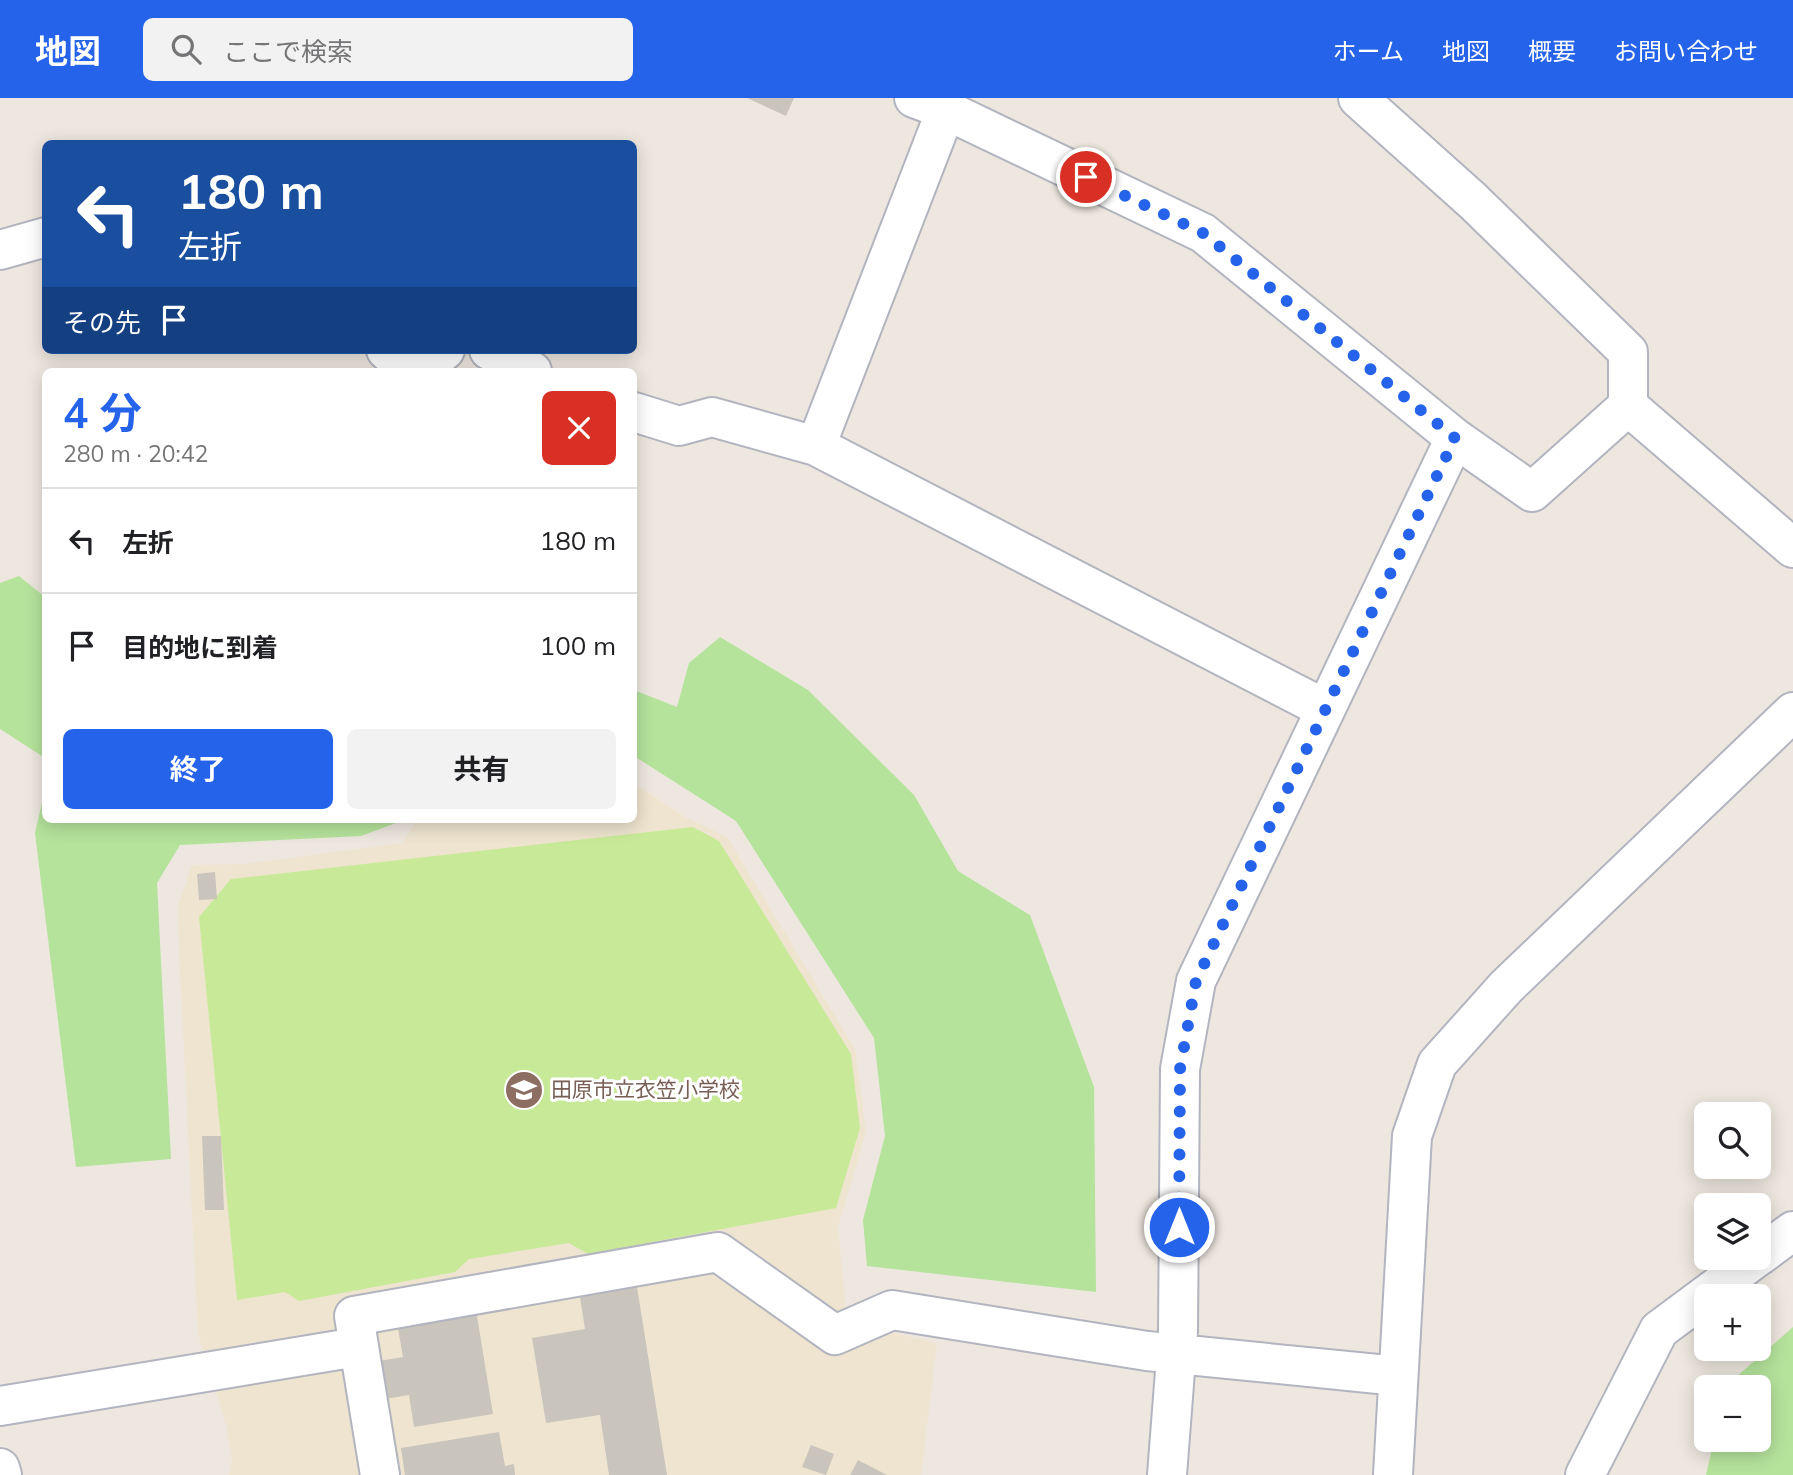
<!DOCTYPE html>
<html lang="ja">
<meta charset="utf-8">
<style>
:root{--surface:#fff;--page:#f2f2f2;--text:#202124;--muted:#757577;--line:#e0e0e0;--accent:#2563eb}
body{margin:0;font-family:Mulish,"Noto Sans JP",sans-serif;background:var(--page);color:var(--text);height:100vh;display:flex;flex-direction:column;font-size:26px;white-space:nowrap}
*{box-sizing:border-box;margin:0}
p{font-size:23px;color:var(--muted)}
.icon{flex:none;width:38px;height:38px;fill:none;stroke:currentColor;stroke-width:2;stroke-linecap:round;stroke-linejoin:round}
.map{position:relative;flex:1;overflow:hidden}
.sheet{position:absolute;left:42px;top:270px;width:595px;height:455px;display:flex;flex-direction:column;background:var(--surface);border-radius:10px;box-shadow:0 4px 18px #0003}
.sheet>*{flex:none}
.guide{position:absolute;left:42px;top:42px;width:595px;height:214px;border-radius:10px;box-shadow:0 4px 18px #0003;background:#1a4fa0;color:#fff;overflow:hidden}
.buttons{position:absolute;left:1694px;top:1004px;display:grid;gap:14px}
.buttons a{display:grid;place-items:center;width:77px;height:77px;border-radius:10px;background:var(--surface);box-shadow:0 4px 18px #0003;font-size:35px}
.pin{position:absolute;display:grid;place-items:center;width:60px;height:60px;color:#fff;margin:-30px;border:4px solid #fff;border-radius:50%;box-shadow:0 2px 7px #0007}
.me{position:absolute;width:77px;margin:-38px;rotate:0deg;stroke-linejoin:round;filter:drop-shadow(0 0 5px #0008)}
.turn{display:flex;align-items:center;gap:24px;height:147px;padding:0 21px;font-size:32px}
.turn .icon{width:91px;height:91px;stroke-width:2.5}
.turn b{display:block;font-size:49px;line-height:60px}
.then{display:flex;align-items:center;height:66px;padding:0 21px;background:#0003;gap:14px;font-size:26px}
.round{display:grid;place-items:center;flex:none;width:74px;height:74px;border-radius:10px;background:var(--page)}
.overview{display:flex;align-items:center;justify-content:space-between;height:119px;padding:0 21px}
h1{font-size:42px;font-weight:700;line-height:52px;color:var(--accent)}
.action{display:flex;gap:14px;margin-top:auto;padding:14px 21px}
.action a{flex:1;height:80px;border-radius:10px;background:var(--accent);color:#fff;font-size:28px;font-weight:700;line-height:80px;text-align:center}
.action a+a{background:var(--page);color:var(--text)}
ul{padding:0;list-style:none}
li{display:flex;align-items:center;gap:21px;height:105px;padding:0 21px;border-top:2px solid var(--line)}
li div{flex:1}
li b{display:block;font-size:26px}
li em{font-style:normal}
header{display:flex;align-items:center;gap:42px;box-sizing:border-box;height:98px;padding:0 35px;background:var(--accent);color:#fff}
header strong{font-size:33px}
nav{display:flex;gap:38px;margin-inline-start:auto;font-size:24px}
.search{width:490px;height:63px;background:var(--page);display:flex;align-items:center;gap:18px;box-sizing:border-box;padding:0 24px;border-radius:10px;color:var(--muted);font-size:26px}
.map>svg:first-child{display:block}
</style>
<header>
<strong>地図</strong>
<div class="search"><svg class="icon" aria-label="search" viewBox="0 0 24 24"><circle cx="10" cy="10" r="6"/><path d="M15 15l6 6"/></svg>ここで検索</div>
<nav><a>ホーム</a><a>地図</a><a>概要</a><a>お問い合わせ</a></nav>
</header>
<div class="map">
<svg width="1793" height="1377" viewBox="0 0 1793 1377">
<rect width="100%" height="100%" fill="#ede7df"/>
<path fill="#eee4cf" d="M634,685L685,719L727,739L855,951L866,1034L838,1129L847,1224L937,1245L921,1377H229L232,1361L226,1327L198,1236L177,811L192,767L245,766L403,745L417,721H486L492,725L495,721H634Z"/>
<path fill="#b5e39c" d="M19,478L45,499V660L0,631V485Z
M720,539L808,592L914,697L958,773L1030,817L1094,989L1096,1194L867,1168L863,1122L885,1038L874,940L736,723L634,658V592L677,609L689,565Z
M45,691L46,721H389L396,725L361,738L180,747L157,785L171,1061L76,1069L35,735Z
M1793,1229V1377H1706L1714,1342H1759V1290H1726L1727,1287Z"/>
<path fill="#c8ea98" d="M693,729L719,743L851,956L860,1030L836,1110L588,1156L569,1145L469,1161L455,1174L299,1203L285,1194L237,1202L199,819L231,781Z"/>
<path fill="#c9c5bd" d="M747,0H794L786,18Z
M215,774L217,801L199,802L197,776Z
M202,1038H221L224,1112H205Z
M637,1189L667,1377H609L600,1317L546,1325L532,1240L585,1231L580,1199Z
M476,1212L493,1316L414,1329L409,1297L379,1302L373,1264L403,1259L397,1225Z
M499,1334L505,1368L514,1366L515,1377H405L401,1350Z
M811,1347L834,1356L826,1377L802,1369Z
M858,1362L887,1377H850Z"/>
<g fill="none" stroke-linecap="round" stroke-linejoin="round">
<defs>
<path id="minor" d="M914,0L946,12L1203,135L1455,340L1532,394L1628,308
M1358,0L1473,103L1628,254V308L1793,450
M0,152L46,139
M386,252L403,268L433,262L445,252
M489,252L532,273
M634,314L679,328L712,319L816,348L1325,611
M816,348L946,12
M1759,1158L1793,1133
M0,1308L357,1249
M0,1370L2,1377
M380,1377L354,1218L718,1154L835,1237L892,1212L1147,1253L1398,1278
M1167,1377L1178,1234L1180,971L1196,883L1455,340
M1393,1377L1412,1038L1437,966L1506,889L1793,614
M1585,1377L1659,1232L1756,1160"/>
</defs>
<use href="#minor" stroke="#b2b5bf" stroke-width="42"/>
<use href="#minor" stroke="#fff" stroke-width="38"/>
</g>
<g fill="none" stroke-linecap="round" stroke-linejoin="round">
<path stroke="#2563eb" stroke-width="12" stroke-dasharray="0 21.6" d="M1086,79L1203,135L1455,340L1196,883L1180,971L1179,1129"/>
</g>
<defs>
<symbol id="school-disc" viewBox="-11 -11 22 22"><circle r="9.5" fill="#8d6e63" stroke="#fff"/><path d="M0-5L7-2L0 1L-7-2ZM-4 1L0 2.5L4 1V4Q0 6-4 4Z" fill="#fff"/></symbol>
</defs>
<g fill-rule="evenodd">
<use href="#school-disc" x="502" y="970" width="44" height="44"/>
</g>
<g text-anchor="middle" stroke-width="6" stroke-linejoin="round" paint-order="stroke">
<g font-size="21" fill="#785e54" stroke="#fff" text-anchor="start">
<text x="551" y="999">田原市立衣笠小学校</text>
</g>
</g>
</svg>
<div class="buttons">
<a><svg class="icon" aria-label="search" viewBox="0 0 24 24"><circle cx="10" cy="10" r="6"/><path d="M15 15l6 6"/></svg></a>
<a><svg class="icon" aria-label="layers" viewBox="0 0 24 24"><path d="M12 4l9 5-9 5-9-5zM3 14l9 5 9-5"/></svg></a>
<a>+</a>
<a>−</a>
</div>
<div class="pin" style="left:1086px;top:79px;background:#d93025"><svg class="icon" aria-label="arrive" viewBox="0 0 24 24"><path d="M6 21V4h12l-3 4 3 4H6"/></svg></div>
<svg class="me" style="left:1179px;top:1129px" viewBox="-20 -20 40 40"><circle r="17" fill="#2563eb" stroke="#fff" stroke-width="3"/><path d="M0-11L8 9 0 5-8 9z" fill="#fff"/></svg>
<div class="guide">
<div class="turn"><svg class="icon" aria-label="left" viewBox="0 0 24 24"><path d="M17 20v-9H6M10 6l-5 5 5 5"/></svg><div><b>180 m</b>左折</div></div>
<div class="then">その先<svg class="icon" aria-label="arrive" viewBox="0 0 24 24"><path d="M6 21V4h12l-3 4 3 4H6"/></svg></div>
</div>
<section class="sheet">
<div class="overview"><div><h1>4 分</h1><p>280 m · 20:42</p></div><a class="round" style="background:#d93025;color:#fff"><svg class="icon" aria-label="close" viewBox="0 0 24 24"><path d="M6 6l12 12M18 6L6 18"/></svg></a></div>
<ul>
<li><svg class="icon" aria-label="left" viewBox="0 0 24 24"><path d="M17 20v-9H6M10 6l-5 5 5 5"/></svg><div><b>左折</b></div><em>180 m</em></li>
<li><svg class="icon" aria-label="arrive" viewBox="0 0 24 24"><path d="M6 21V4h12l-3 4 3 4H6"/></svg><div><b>目的地に到着</b></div><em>100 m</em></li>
</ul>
<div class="action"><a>終了</a><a>共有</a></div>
</section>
</div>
